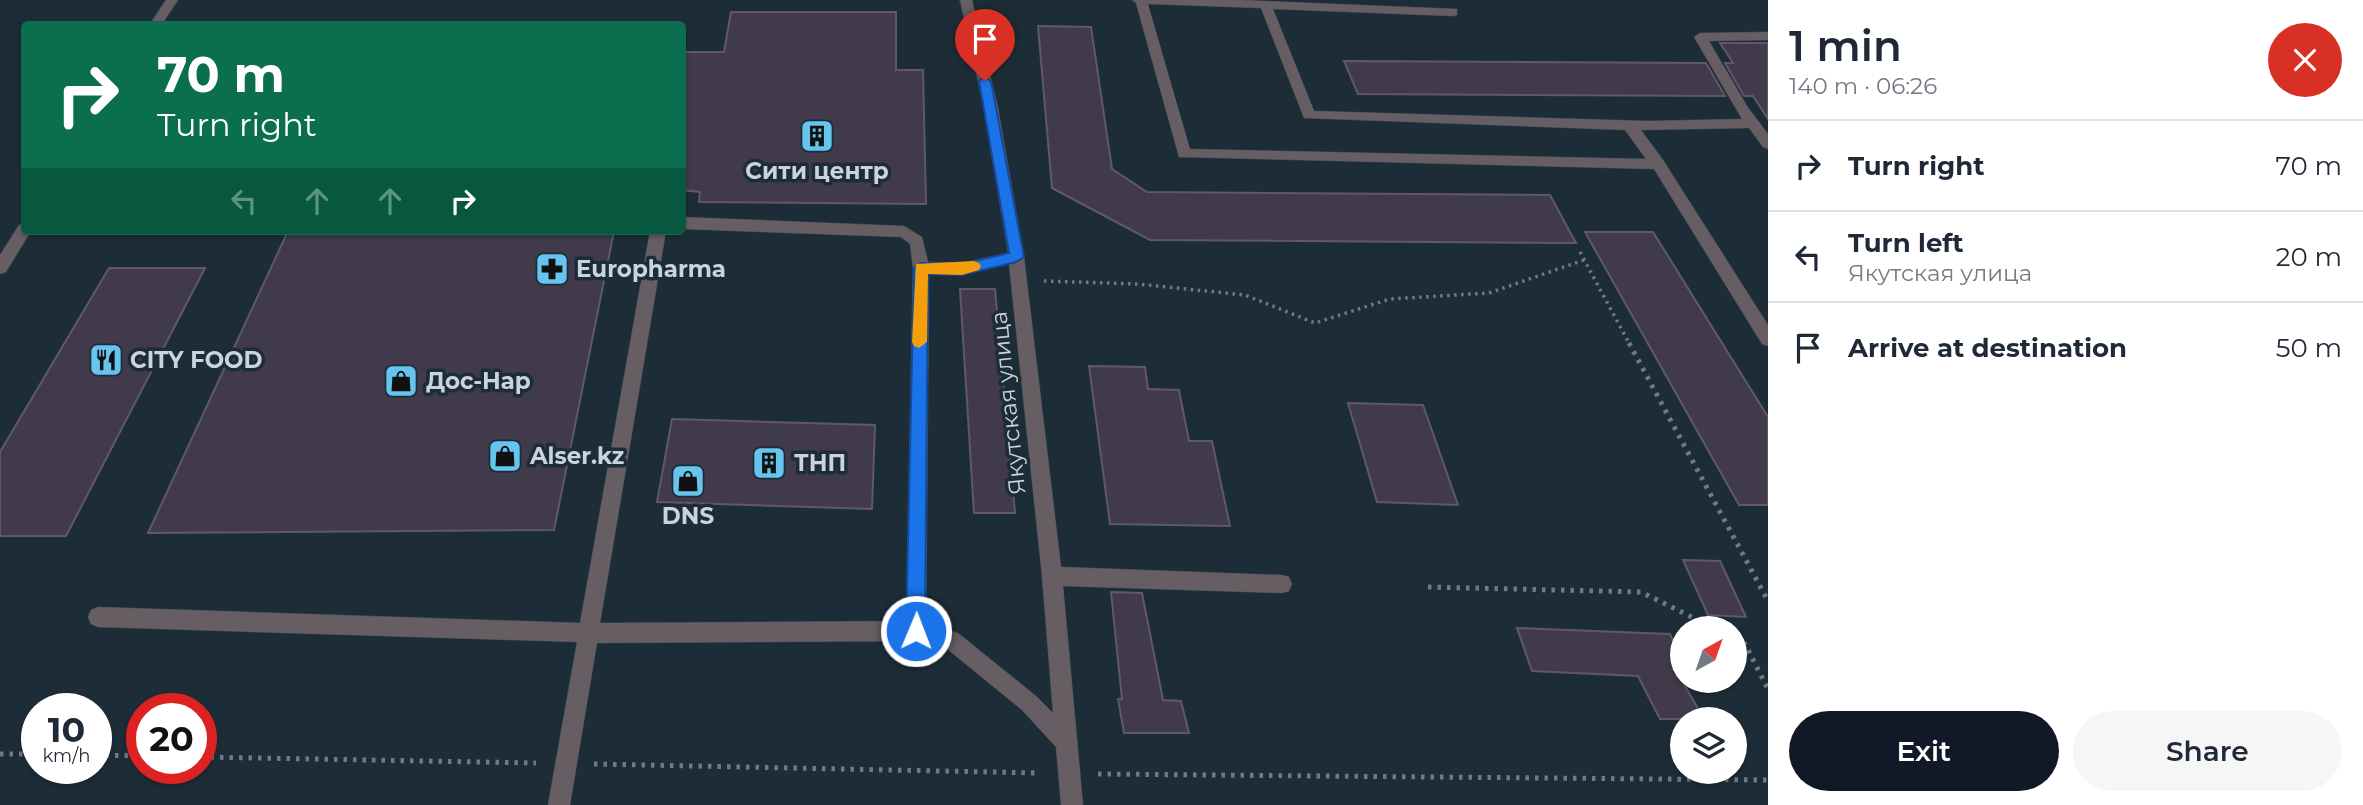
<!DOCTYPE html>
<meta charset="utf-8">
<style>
:root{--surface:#fff;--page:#f6f6f7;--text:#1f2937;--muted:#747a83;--line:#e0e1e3;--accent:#111827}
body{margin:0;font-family:Montserrat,sans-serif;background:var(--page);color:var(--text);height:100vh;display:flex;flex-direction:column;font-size:26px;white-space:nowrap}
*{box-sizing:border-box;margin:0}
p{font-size:23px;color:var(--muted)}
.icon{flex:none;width:38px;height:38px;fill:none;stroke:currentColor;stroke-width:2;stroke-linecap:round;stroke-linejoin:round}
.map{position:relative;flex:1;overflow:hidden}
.drawer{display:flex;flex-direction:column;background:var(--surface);width:595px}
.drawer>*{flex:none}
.hud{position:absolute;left:21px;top:21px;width:665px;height:214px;border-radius:7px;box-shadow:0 2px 5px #0004;background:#0b6e4f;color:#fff;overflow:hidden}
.needle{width:46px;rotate:40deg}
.fabs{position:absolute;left:1670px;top:616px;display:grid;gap:14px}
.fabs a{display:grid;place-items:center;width:77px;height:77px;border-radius:50%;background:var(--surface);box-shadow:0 2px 5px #0004;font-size:35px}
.speed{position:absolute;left:21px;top:693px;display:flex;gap:14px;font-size:35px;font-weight:700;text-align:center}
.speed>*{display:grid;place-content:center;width:91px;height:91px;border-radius:50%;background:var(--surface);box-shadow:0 2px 5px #0004;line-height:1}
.speed small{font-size:18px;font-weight:400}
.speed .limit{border:10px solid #d22;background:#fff;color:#111}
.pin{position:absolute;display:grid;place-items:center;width:60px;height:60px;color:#fff;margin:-72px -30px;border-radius:50% 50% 50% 0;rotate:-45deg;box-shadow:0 0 7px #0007}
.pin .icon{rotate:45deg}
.me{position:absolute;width:77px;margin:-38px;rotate:1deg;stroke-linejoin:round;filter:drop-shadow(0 0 5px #0008)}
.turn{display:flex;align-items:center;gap:24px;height:147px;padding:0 21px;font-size:32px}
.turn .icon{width:91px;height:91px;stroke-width:2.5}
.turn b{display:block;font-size:49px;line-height:60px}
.lanes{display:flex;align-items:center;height:66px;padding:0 21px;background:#0003;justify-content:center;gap:35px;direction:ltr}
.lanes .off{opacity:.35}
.round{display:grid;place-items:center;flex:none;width:74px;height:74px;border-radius:37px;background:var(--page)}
.head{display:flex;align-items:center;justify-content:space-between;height:119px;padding:0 21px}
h1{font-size:42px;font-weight:600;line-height:52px}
.button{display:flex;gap:14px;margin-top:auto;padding:14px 21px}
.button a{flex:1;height:80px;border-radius:42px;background:var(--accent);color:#fff;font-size:28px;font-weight:600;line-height:80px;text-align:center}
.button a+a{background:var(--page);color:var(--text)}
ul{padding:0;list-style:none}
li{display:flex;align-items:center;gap:21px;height:91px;padding:0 21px;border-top:2px solid var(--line)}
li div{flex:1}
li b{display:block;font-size:26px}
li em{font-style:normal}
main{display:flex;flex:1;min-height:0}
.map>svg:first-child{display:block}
</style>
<main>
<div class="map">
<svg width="1768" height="805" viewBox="0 0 1768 805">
<rect width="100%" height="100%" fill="#1d2d38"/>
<path fill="#413a4a" stroke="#60586a" stroke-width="2" d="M731,12H896V70H923L926,204L699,202L700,192L682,190V52H724Z
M1038,26L1091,27L1112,169L1147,192L1550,195L1576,243L1150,240L1052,188Z
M1720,43H1768V119L1753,96H1744L1725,63H1733Z
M1344,61L1706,63L1725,96L1358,94Z
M288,231H614L554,530L148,533Z
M1585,232H1653L1768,417V505H1739Z
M109,268H205L66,536H0V452Z
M960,289H995L1015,513H974Z
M1089,366L1145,367L1148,389L1179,390L1189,441H1212L1230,526L1110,524Z
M1348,403L1423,405L1458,505L1377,502Z
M672,419L875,425L872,509L657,502Z
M1683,560L1720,561L1746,617L1708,615Z
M1111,592L1142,593L1163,700L1181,701L1189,733H1124L1118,699H1122Z
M1517,628L1670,634L1682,662V681L1704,719H1660L1638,676L1532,671Z"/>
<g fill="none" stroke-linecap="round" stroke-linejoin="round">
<defs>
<path id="minor" d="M166,0H178L162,24H150Z
M960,0H972L998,108L1024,257L1061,567L1282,575L1289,577L1292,584L1289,591L1282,593L1063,586L1083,805H1061L1056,747L1022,710L946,648L916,641L597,643L570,805H548L577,642L98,627L91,624L88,617L91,610L98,607L580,623L650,231H666L600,623L906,621L913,268L910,244L901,237L682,229V217L904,226L922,237L928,262L962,263L1008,253L984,108ZM1009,264L1042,576L1053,713L1036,696L958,633L926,624L929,274L962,275Z
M1132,0H1239L1457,9V15L1453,16L1273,9L1314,111L1648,121L1742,119L1694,37L1700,33L1768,32V40L1709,41L1747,106L1768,134V149L1763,147L1749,128L1641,130L1663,160L1768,325V346L1762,344L1654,169L1179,157L1136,3ZM1148,4L1261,8L1304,118L1625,130L1646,159L1190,149Z
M24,223V231H31L6,272L0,274V255L19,225Z"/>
</defs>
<use href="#minor" stroke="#394852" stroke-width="1"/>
<path stroke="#6e7b84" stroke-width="3.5" stroke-dasharray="2.5 4.5" stroke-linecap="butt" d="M1580,252L1630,345
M1044,281L1138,284L1245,295L1315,323L1390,299L1489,293L1584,260"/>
<path stroke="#6e7b84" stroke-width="5" stroke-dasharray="3.5 6" stroke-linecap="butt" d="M1629,343L1768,601
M1428,587L1641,592L1714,628
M1734,639L1745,644L1768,689
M0,754H37
M96,755L142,756
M201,757L536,763
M594,764L1040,773
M1098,774L1768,780"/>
<use href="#minor" fill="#665e63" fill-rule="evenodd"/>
</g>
<path fill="#1a73e8" stroke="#114b97" stroke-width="2" d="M985,77L991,81L1024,257L1016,262L962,275L928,274L925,631L922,637L916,639L909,637L906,631L914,268L921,263L962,264L1009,253L979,81Z"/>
<path fill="#f59e0b" d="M974,261L979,263L981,266L979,270L962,275L928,274L927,342L919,348L914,346L912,342L916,264Z"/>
<defs>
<symbol id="building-square" viewBox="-11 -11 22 22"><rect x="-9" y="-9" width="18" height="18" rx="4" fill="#65c5ee" stroke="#1d2d38"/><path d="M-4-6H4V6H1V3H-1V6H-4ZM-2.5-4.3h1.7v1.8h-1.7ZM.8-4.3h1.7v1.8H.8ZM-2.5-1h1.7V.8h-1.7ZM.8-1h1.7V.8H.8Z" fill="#111"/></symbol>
<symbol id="pharmacy-square" viewBox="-11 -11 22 22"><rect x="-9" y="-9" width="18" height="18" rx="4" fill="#65c5ee" stroke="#1d2d38"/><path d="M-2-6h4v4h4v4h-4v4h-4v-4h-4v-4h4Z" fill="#111"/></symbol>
<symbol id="restaurant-square" viewBox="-11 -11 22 22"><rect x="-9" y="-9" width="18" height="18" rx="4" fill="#65c5ee" stroke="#1d2d38"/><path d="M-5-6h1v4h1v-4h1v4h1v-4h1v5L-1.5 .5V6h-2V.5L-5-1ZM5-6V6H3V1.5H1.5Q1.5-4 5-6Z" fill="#111"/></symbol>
<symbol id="shop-square" viewBox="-11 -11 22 22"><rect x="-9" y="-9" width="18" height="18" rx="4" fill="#65c5ee" stroke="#1d2d38"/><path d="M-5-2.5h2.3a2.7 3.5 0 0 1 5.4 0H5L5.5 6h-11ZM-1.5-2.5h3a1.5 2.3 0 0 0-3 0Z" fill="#111"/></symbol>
</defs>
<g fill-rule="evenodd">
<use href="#building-square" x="798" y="117" width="38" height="38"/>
<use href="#pharmacy-square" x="533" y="250" width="38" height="38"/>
<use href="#restaurant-square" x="87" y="341" width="38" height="38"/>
<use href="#shop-square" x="382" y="362" width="38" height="38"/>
<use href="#shop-square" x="486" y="437" width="38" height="38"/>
<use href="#building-square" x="750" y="444" width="38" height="38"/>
<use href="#shop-square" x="669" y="462" width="38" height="38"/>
</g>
<g text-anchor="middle" stroke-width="7" stroke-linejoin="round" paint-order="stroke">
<g font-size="23" font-weight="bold" fill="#cbd4dc" stroke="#1d2d38" text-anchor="start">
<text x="817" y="179" text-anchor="middle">Сити центр</text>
<text x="576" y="277">Europharma</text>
<text x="130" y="368">CITY FOOD</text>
<text x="426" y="389">Дос-Нар</text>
<text x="530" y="464">Alser.kz</text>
<text x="794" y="471">ТНП</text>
<text x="688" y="524" text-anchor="middle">DNS</text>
</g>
<g font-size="23" fill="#cbd4dc" stroke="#1d2d38">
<text transform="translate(1008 403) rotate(-96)" y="8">Якутская улица</text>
</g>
</g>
</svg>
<div class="fabs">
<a><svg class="needle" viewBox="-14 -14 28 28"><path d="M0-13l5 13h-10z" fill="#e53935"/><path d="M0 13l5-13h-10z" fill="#747a83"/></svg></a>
<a><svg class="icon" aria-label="layers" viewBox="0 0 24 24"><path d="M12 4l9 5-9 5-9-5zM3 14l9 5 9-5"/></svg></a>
</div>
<div class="speed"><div>10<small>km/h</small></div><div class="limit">20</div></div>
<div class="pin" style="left:985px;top:81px;background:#d93025"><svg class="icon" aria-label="arrive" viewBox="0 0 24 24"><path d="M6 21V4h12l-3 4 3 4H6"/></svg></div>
<svg class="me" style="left:916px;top:631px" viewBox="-20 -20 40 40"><circle r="17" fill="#1a73e8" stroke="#fff" stroke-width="3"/><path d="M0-11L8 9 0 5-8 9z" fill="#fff"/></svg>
<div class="hud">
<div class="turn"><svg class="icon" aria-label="right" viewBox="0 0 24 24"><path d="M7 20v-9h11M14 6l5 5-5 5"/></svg><div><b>70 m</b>Turn right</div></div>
<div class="lanes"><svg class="icon off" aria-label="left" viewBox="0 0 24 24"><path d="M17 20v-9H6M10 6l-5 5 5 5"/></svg><svg class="icon off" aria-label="ahead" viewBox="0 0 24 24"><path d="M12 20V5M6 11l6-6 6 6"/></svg><svg class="icon off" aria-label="ahead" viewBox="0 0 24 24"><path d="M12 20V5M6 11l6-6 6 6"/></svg><svg class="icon" aria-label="right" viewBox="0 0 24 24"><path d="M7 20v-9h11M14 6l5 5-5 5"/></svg></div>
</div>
</div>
<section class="drawer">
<div class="head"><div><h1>1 min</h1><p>140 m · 06:26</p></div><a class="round" style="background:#d93025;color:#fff"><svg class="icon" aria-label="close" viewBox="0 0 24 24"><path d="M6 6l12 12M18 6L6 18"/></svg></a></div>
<ul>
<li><svg class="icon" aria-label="right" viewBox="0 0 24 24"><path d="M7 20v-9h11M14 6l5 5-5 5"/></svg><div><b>Turn right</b></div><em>70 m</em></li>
<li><svg class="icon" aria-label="left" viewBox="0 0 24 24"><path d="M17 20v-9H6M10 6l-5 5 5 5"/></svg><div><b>Turn left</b><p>Якутская улица</p></div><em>20 m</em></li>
<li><svg class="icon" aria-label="arrive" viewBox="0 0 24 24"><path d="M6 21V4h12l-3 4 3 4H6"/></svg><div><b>Arrive at destination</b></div><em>50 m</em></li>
</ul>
<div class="button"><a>Exit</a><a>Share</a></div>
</section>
</main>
